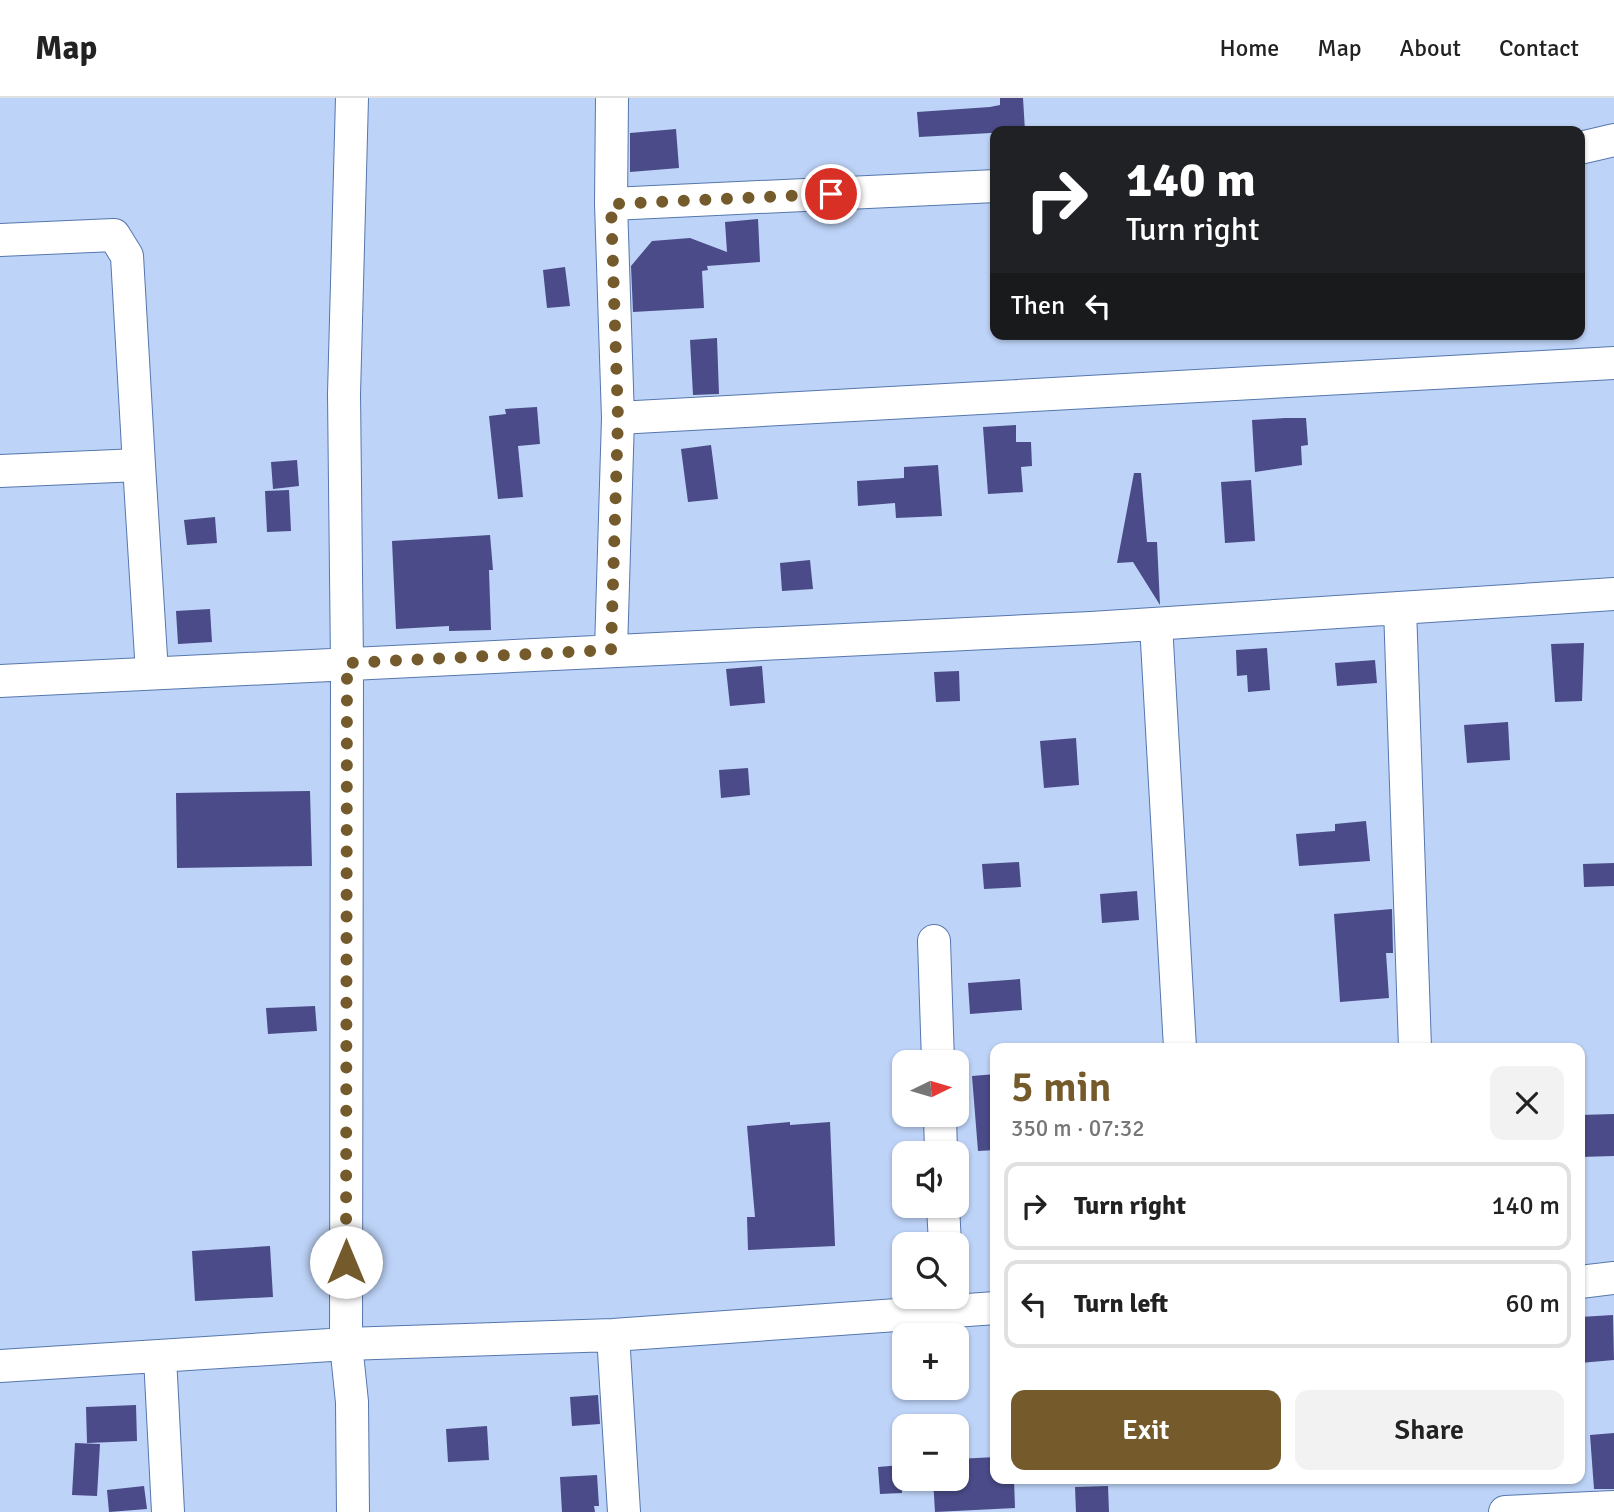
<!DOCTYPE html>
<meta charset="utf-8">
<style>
:root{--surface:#fff;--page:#f2f2f2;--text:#222;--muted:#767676;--line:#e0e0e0;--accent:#755b2c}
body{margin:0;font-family:Signika,sans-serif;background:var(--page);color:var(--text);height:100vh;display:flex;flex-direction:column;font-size:26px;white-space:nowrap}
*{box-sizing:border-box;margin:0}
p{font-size:23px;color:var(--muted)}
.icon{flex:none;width:38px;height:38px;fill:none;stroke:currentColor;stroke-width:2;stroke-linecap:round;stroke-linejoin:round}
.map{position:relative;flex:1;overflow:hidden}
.sheet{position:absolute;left:990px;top:945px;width:595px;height:441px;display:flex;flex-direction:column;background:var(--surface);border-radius:14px;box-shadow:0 2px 5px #0004}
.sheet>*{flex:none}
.guide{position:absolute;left:990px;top:28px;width:595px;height:214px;border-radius:14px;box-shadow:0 2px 5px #0004;background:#202124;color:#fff;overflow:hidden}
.needle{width:46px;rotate:85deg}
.tools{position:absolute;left:892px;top:952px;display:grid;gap:14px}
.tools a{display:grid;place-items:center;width:77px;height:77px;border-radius:14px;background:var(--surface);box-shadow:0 2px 5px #0004;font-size:35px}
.pin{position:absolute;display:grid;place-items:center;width:60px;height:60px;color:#fff;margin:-30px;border:4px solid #fff;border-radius:50%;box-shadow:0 2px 7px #0007}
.me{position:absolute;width:77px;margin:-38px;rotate:0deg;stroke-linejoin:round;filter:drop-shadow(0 0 5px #0008)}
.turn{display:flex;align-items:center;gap:24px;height:147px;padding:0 21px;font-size:32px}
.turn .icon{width:91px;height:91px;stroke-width:2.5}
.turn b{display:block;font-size:49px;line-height:60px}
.then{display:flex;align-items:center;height:66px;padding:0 21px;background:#0003;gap:14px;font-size:26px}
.round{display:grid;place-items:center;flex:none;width:74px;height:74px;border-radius:14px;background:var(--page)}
.overview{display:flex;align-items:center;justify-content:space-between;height:119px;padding:0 21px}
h1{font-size:42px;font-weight:600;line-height:52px;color:var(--accent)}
.action{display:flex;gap:14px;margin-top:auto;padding:14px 21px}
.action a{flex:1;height:80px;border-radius:14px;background:var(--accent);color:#fff;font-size:28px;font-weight:600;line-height:80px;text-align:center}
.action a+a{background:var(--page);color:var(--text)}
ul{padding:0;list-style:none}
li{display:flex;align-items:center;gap:21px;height:88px;margin:0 14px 10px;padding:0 7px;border:4px solid var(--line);border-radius:14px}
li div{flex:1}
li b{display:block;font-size:26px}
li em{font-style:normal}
header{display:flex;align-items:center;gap:42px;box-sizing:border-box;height:98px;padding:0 35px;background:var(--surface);border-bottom:2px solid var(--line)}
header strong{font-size:33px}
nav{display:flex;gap:38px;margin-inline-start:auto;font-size:24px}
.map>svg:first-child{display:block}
</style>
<header>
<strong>Map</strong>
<nav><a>Home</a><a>Map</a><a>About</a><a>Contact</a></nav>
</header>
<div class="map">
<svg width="1614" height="1414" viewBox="0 0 1614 1414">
<rect width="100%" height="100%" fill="#bdd3f7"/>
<path fill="#4a4b88" d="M1000,0H1023L1025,33L919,39L917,14L990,9L1000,7Z
M676,31L679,70L630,74V35Z
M758,121L760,164L707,168L708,172L702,173L704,210L633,214L631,168L652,143L690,140L727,154L725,124Z
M565,169L570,208L547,210L543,172Z
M717,240L719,296L693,297L690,242Z
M537,309L540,346L518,348L523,399L498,401L489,318L506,316L505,311Z
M1285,320H1306L1308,347L1301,348L1302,367L1255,374L1252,322Z
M1016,327V344H1031L1032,368L1021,369L1023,394L988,396L983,329Z
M711,347L718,401L688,404L681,351Z
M297,362L299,388L273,391L271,364Z
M938,367L942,418L896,420L895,405L858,408L857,383L904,380V369Z
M1134,375H1141L1147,444H1157L1160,507L1133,464L1117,465Z
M1251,382L1255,443L1225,445L1221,384Z
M289,392L291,433L267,434L265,393Z
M215,419L217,445L187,447L184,422Z
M490,437L493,472H489L491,532L449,533V528L396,531L392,443Z
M810,462L813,491L782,493L780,465Z
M210,511L212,544L178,546L176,513Z
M1584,545L1582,603L1555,604L1551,546Z
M1267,550L1270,592L1248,594L1247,577L1237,578L1236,552Z
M1375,562L1377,585L1337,588L1335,565Z
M762,568L765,605L730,608L726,571Z
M959,573L960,603L936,604L934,574Z
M1508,624L1510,662L1467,665L1464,627Z
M1076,640L1079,687L1044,690L1040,643Z
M748,670L750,697L721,700L719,672Z
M310,693L312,768L177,770L176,695Z
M1366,723L1370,763L1299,768L1296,736L1335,733V726Z
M1019,764L1021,789L984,791L982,766Z
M1614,765V788L1584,789L1583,766Z
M1137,793L1139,822L1102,825L1100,796Z
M1392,811L1393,855H1386L1389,900L1340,904L1334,816Z
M1020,881L1022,912L970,916L968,885Z
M315,908L317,933L268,936L266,910Z
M996,976V1052L978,1053L972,978Z
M1614,1016V1058L1580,1059V1017Z
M790,1024V1027L830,1024L835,1148L748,1152L747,1119H755L747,1028Z
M270,1148L273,1199L195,1203L192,1153Z
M1613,1217L1614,1262L1580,1265V1219Z
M598,1297L600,1326L572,1328L570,1299Z
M136,1307L137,1343L87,1345L86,1309Z
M487,1328L489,1362L448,1364L446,1331Z
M1614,1335V1391H1594L1590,1337Z
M75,1345L100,1346L97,1398L72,1397Z
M996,1359V1381H1014L1015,1410L935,1414L933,1381H957V1361Z
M901,1367L902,1395L880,1396L878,1369Z
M597,1377L599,1408H594L595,1414H562L560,1379Z
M144,1388L147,1411L109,1414L107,1392Z
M1108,1388L1109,1414H1076L1075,1389Z"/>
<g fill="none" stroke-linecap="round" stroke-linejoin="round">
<defs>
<path id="minor" d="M352,0L344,296L347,565L346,1246L352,1304L353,1414
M1580,50L1614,42
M611,106L996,88
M0,142L114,137L127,158L139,367
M618,320L1614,265
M0,373L139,367L152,575
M1400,510L1415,950
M1156,526L1180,950
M611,552L618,320L611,106L612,0
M0,583L1091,530L1614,496
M934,843L938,964
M940,1017L941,1055
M943,1108L945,1146
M1580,1184L1614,1180
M613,1237L624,1414
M160,1259L168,1414
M0,1268L346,1246L613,1237L996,1210
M1505,1414L1614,1409"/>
</defs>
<use href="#minor" stroke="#5677ad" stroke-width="34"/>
<use href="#minor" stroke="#fff" stroke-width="32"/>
</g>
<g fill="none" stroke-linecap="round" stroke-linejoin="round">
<path stroke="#755b2c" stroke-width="12" stroke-dasharray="0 21.6" d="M346,1164L347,565L611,552L618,320L611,106L831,96"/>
</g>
</svg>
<div class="tools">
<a><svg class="needle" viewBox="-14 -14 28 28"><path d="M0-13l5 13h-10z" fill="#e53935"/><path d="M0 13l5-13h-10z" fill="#767676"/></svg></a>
<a><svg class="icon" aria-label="sound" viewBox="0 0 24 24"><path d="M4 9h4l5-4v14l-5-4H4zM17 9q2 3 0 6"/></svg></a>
<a><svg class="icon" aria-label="search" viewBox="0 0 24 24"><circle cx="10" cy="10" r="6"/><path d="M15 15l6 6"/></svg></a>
<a>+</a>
<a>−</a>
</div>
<div class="pin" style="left:831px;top:96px;background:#d93025"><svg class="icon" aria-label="arrive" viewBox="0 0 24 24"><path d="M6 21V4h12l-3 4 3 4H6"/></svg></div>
<svg class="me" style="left:346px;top:1164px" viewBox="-20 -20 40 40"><circle r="19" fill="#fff"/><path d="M0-13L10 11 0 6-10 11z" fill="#755b2c"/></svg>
<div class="guide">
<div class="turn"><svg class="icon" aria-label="right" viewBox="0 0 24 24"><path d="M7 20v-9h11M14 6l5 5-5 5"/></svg><div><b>140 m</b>Turn right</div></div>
<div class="then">Then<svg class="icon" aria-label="left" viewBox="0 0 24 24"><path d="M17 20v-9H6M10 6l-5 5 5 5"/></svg></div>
</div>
<section class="sheet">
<div class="overview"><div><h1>5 min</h1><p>350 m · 07:32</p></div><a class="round"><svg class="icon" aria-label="close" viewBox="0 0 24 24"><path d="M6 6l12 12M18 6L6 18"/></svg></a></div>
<ul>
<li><svg class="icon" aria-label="right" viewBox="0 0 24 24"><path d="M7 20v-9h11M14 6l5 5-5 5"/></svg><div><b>Turn right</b></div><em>140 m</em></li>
<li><svg class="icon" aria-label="left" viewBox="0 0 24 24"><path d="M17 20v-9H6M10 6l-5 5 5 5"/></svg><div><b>Turn left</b></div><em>60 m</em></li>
</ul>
<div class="action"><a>Exit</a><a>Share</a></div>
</section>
</div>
